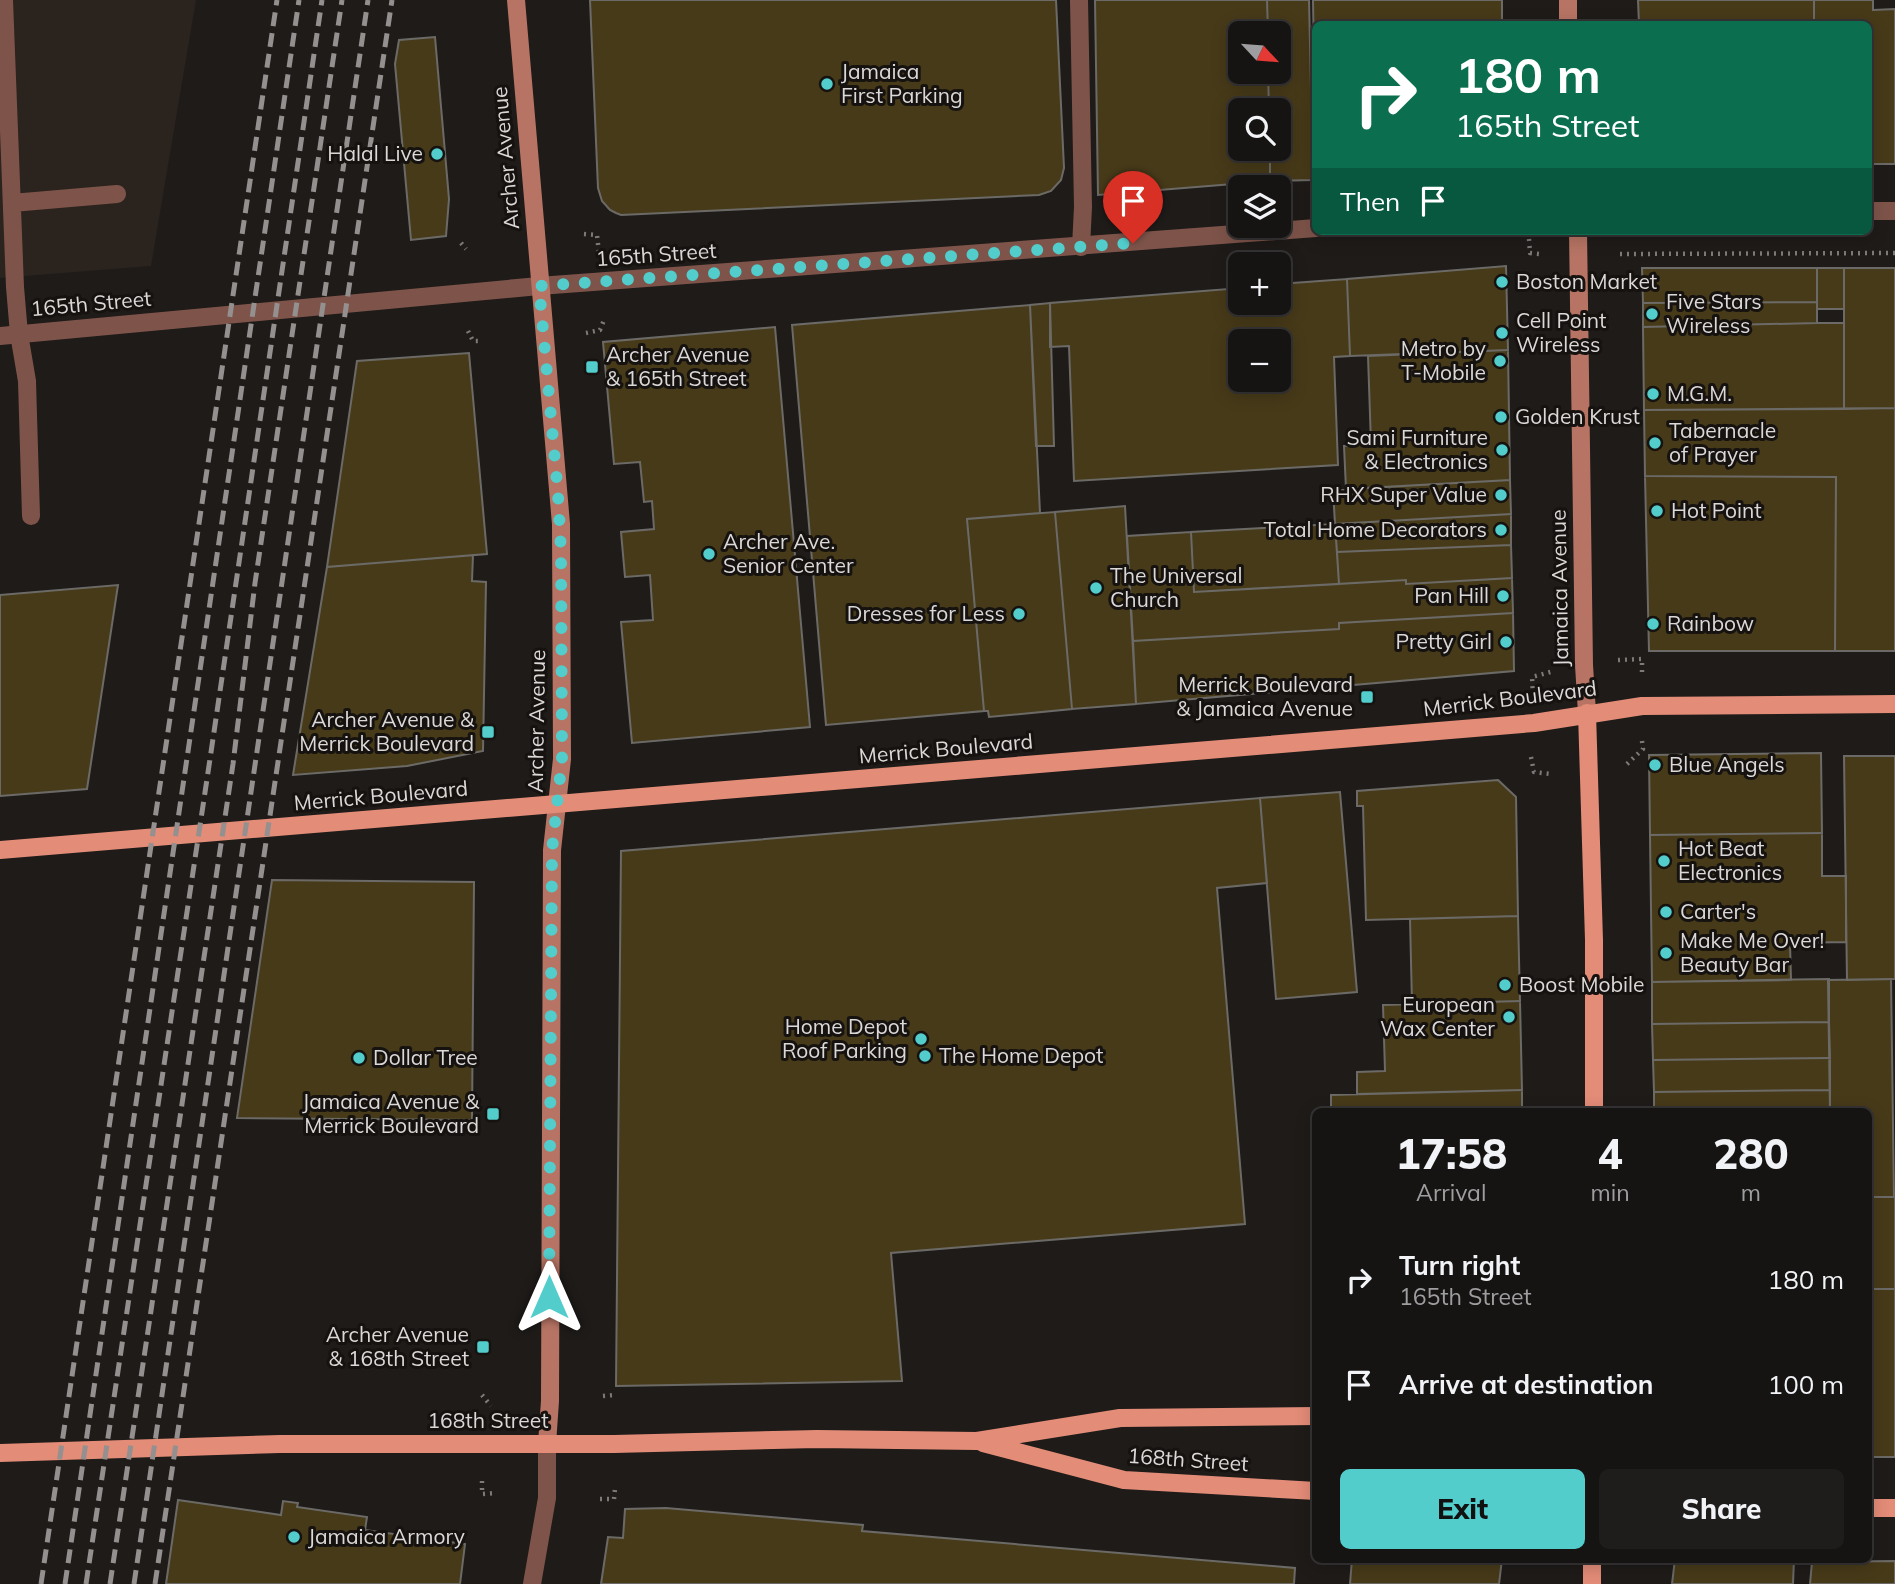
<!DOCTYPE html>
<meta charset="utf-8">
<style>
:root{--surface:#161413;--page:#1f1d1c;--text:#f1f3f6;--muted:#9e9ea0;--line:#353333;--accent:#52cdcc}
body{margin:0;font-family:Mulish,sans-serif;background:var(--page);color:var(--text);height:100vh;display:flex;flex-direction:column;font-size:26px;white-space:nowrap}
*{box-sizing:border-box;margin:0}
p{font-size:23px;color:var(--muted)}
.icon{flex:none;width:38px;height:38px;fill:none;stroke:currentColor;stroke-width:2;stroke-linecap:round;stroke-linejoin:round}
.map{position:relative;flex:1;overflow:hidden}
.details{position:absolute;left:1312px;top:1108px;width:560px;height:455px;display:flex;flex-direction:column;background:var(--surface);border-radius:10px;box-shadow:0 4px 18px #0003,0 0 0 2px var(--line)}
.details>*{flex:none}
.guide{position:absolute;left:1312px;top:21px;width:560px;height:214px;border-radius:10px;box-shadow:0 4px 18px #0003,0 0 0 2px var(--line);background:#0b6e4f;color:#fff;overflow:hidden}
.needle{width:46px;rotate:116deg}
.tools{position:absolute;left:1228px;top:21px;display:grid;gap:14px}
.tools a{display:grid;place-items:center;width:63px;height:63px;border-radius:10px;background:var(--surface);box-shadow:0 4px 18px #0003,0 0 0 2px var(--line);font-size:35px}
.pin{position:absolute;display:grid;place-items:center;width:60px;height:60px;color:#fff;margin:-72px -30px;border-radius:50% 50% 50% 0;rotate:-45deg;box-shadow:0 0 7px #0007}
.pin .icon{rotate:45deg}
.me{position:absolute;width:77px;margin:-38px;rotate:0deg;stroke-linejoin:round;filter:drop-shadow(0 0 5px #0008)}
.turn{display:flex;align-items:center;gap:24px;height:147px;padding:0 28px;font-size:32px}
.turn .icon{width:91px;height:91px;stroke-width:2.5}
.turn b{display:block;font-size:49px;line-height:60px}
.then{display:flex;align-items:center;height:66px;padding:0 28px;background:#0003;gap:14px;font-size:26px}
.eta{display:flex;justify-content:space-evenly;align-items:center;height:119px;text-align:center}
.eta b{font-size:42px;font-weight:800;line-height:49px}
.action{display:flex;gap:14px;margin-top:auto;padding:14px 28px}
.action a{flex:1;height:80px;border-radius:10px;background:var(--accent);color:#111;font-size:28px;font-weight:800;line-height:80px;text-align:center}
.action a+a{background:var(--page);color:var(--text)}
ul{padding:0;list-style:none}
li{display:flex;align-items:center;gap:21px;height:105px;padding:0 28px}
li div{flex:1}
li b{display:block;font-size:26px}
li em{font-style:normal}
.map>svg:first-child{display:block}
</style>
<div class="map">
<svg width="1895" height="1584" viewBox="0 0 1895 1584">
<rect width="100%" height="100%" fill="#1e1b19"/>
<path fill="#2b231d" d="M0,0H196L151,266L0,278Z"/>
<path fill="#473a19" stroke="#6c6a66" stroke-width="2" fill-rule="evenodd" d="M590,0H1056L1064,168L1061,180L1051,191L1039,195L621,215L616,213L610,210L602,201L598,188Z
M1095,0H1267L1268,33H1241V72H1268L1269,110H1241V149H1270V181L1098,195Z
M1267,0H1309L1313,180L1270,181V149H1279V110H1269L1268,72H1279V33H1268Z
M1313,0H1502V24H1316L1314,57Z
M1638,0H1814V24H1639Z
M1814,0H1873V10L1895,9V164H1869V24H1814Z
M435,37L449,199L446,236L411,240L395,64L399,40Z
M1506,266L1508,350L1350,356L1347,279Z
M1642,268H1817V302L1643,303Z
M1817,268H1844V309H1817Z
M1844,268H1895V408L1844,409Z
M1347,279L1350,356L1334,357L1338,465L1074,481L1069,346L1050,347V303L1241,288V303H1279V284ZM1241,341H1279V380H1241Z
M1817,302V323L1643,327V303Z
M1050,303L1054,446H1036L1030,305Z
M1030,305L1040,513L967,519L984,711L826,725L792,325Z
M1817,323H1844V409L1644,410L1643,327Z
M775,327L810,727L632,743L621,622L653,620L650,575L625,577L621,532L654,529L652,501L644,502L640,462L614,464L603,342Z
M1508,350L1510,480L1346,489L1344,446L1371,444L1368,356Z
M469,353L487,554L327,567L357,361Z
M1895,408V651H1835L1836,477L1645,476L1644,410Z
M1645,476L1836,477L1835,651H1649Z
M1510,480L1511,514L1335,524L1333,490Z
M1125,506L1136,704L1072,709L1055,512Z
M1055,512L1072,709L989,717L988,711H984L967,519Z
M1511,514V545L1337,552L1335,524Z
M1335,524L1339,584L1194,592L1191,532Z
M1191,532L1194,592L1406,580V584L1512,578L1513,613L1339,623V629L1133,641L1127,536Z
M1511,545L1512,578L1406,584V580L1339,584L1337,552Z
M473,555L472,581L486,582L483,751L407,766L293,775L327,567Z
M118,585L87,789L0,796V595Z
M1513,613L1514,671L1136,704L1133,641L1339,629V623Z
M1821,753L1822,833L1650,835L1649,755Z
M1844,756H1895V979L1847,980Z
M1498,780L1516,797L1518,916L1366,920L1363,806H1357V791Z
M1340,792L1357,992L1276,999L1260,798Z
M1260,798L1267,883L1217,888L1245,1224L891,1253L902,1381L616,1386L621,851Z
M1822,833V876H1846V942L1790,943L1791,980L1652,982L1650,835Z
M272,880L474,882L472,1120L237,1118Z
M1518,916L1520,1001L1412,1004L1410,919Z
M1829,979V1022L1652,1024V982Z
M1891,979L1894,1197H1869V1111H1830L1828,980Z
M1520,1001L1522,1090L1357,1094V1072L1385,1071L1383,1005Z
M1829,1022L1830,1058L1653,1060L1652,1024Z
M1830,1058V1090L1654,1092L1653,1060Z
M1522,1090V1111H1331V1095Z
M1830,1090V1111H1654V1092Z
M1869,1197H1895V1289H1869Z
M1869,1289H1895V1457H1869Z
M178,1500L281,1515L283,1501L298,1503L297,1507L367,1517L365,1530L465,1544L460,1584H166Z
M666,1508L863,1525L862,1531L1295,1568L1294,1584H601L608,1537L623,1538L625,1509Z
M1352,1559H1502L1499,1584H1350Z
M1794,1559L1793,1584H1672L1675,1559Z
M1895,1561V1584H1810L1812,1562Z"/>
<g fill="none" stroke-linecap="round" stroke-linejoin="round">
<path stroke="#7d7a79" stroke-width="4.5" stroke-dasharray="2 5" stroke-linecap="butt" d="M584,234L597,235L599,253
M1529,239L1530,253L1539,254
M461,243L466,249
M1620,254L1895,253
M468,331L473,341H481
M586,333L600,330L604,320
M1618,660L1642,659V673
M1533,695L1532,677L1554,671
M1531,757L1534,772L1550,774
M1627,764L1643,749L1642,741
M482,1395L491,1406
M603,1396L614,1395
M482,1481V1494L497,1493
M600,1499H614L615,1489"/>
<path stroke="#7e544a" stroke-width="18" d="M4,0L15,287L19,334L27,381L31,516
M1079,0L1083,207L1081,247
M12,203L117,194"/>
<path stroke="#7e544a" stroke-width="18" d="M1869,211H1895
M0,336L539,286L1316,228
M532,1584L547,1498V1444"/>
<path stroke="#b77464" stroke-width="18" d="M516,0L561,524L562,759L552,850L550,1401L547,1444
M1568,0V24
M1578,231L1584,665L1587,713"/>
<path stroke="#e38c78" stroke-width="18" d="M1587,713L1594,940V1111
M0,850L1534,723L1642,706L1895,704
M983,1443L1124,1480L1316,1491
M0,1453L280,1444H614L817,1439L977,1441L1120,1418L1316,1416
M1869,1508H1895
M1592,1584V1559"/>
<path stroke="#93908f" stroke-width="5" stroke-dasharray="14 7" stroke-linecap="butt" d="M41,1584L277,0
M65,1584L299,0
M86,1584L210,759L322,0
M110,1584L233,764L255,583L342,0
M134,1584L368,0
M155,1584L392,0"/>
</g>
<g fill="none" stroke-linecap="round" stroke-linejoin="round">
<path stroke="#52cdcc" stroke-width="12" stroke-dasharray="0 21.6" d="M549,1297L552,850L562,759L561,551L558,494L539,286L1133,243"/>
</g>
<g fill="#52cdcc" stroke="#151210" stroke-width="2.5">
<circle cx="827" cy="84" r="7"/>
<circle cx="437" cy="154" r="7"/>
<circle cx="1502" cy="282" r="7"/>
<circle cx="1652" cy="314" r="7"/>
<circle cx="1502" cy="333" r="7"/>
<circle cx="1500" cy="361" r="7"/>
<rect x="585" y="360" width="14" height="14" rx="3.5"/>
<circle cx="1653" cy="394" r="7"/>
<circle cx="1501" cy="417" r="7"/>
<circle cx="1655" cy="443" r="7"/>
<circle cx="1502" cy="450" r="7"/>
<circle cx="1501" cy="495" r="7"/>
<circle cx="1657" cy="511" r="7"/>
<circle cx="1501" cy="530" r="7"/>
<circle cx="709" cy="554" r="7"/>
<circle cx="1096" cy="588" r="7"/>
<circle cx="1503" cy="596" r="7"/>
<circle cx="1019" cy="614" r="7"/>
<circle cx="1653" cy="624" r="7"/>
<circle cx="1506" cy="642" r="7"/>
<rect x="1360" y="690" width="14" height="14" rx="3.5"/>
<rect x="481" y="725" width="14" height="14" rx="3.5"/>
<circle cx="1655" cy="765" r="7"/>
<circle cx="1664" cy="861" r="7"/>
<circle cx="1666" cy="912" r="7"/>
<circle cx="1666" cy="953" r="7"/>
<circle cx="1505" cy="985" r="7"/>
<circle cx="1509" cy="1017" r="7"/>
<circle cx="921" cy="1039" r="7"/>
<circle cx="925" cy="1056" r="7"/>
<circle cx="359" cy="1058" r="7"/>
<rect x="486" y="1107" width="14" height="14" rx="3.5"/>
<rect x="476" y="1340" width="14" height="14" rx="3.5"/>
<circle cx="294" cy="1537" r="7"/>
</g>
<g text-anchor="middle" stroke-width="6" stroke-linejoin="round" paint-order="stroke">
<g font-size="21" fill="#dbd8d7" stroke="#151210" text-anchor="start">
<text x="841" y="79">Jamaica<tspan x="841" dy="24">First Parking</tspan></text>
<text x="423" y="161" text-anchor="end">Halal Live</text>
<text x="1516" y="289">Boston Market</text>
<text x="1666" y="309">Five Stars<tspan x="1666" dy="24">Wireless</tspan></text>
<text x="1516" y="328">Cell Point<tspan x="1516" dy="24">Wireless</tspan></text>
<text x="1486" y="356" text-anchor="end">Metro by<tspan x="1486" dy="24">T-Mobile</tspan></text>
<text x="606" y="362">Archer Avenue<tspan x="606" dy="24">&amp; 165th Street</tspan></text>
<text x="1667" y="401">M.G.M.</text>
<text x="1515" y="424">Golden Krust</text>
<text x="1669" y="438">Tabernacle<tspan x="1669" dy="24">of Prayer</tspan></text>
<text x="1488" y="445" text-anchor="end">Sami Furniture<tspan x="1488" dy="24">&amp; Electronics</tspan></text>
<text x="1487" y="502" text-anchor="end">RHX Super Value</text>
<text x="1671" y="518">Hot Point</text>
<text x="1487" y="537" text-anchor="end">Total Home Decorators</text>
<text x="723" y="549">Archer Ave.<tspan x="723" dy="24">Senior Center</tspan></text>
<text x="1110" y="583">The Universal<tspan x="1110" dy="24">Church</tspan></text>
<text x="1489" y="603" text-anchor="end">Pan Hill</text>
<text x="1005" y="621" text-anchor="end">Dresses for Less</text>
<text x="1667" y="631">Rainbow</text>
<text x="1492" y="649" text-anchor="end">Pretty Girl</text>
<text x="1353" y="692" text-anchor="end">Merrick Boulevard<tspan x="1353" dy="24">&amp; Jamaica Avenue</tspan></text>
<text x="474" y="727" text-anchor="end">Archer Avenue &amp;<tspan x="474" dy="24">Merrick Boulevard</tspan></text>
<text x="1669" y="772">Blue Angels</text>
<text x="1678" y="856">Hot Beat<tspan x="1678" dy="24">Electronics</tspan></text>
<text x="1680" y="919">Carter's</text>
<text x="1680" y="948">Make Me Over!<tspan x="1680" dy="24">Beauty Bar</tspan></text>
<text x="1519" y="992">Boost Mobile</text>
<text x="1495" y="1012" text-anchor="end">European<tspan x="1495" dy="24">Wax Center</tspan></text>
<text x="907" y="1034" text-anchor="end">Home Depot<tspan x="907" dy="24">Roof Parking</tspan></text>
<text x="939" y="1063">The Home Depot</text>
<text x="373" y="1065">Dollar Tree</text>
<text x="479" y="1109" text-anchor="end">Jamaica Avenue &amp;<tspan x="479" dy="24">Merrick Boulevard</tspan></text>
<text x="469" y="1342" text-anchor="end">Archer Avenue<tspan x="469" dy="24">&amp; 168th Street</tspan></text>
<text x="308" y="1544">Jamaica Armory</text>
</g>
<g font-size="21" fill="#dbd8d7" stroke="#151210">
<text transform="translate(506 158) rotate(-95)" y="7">Archer Avenue</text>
<text transform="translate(656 255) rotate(-4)" y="7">165th Street</text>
<text transform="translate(91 304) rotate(-5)" y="7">165th Street</text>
<text transform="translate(1560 588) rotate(-91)" y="7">Jamaica Avenue</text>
<text transform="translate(1510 699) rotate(-7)" y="7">Merrick Boulevard</text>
<text transform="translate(537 721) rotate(-89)" y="7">Archer Avenue</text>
<text transform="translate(946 749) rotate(-5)" y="7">Merrick Boulevard</text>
<text transform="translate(381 796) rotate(-5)" y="7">Merrick Boulevard</text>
<text x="488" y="1428">168th Street</text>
<text transform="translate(1188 1460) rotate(4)" y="7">168th Street</text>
</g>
</g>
</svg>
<div class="tools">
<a><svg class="needle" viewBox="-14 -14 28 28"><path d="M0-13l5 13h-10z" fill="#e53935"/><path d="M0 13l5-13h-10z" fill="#9e9ea0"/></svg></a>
<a><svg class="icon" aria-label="search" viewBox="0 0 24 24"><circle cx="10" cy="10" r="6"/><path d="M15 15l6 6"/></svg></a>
<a><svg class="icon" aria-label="layers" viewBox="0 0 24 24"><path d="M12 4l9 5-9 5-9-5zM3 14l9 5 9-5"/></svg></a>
<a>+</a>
<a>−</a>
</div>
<div class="pin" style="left:1133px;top:243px;background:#d93025"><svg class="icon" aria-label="arrive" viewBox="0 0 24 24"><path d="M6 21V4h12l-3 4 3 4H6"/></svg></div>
<svg class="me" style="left:549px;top:1297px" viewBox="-20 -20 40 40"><path d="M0-17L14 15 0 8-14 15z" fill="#52cdcc" stroke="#fff" stroke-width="4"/></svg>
<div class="guide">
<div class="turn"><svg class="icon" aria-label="right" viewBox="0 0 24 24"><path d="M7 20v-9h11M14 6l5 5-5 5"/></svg><div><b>180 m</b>165th Street</div></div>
<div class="then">Then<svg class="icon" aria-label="arrive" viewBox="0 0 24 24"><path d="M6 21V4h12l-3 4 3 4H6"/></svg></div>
</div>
<section class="details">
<div class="eta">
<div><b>17:58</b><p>Arrival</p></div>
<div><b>4</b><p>min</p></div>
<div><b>280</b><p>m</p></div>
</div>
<ul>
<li><svg class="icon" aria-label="right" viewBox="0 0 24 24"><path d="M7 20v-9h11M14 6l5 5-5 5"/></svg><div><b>Turn right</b><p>165th Street</p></div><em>180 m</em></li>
<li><svg class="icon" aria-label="arrive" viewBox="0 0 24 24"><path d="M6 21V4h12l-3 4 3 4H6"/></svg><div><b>Arrive at destination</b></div><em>100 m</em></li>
</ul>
<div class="action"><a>Exit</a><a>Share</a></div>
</section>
</div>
